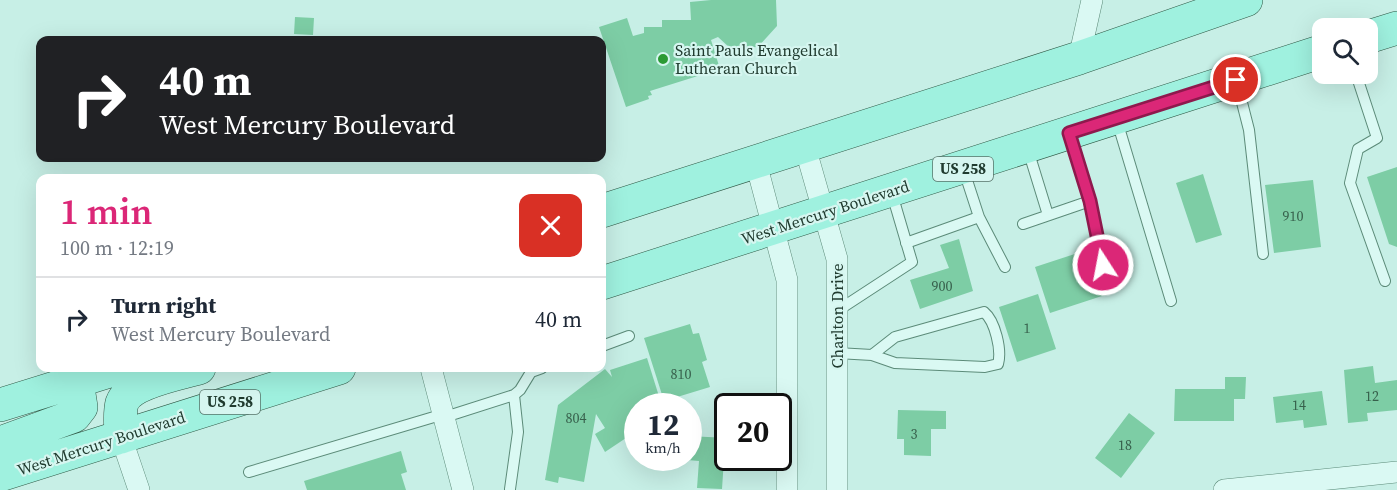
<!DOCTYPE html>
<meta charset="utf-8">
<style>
:root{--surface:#fff;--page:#f6f6f7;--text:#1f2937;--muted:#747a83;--line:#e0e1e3;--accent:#db2777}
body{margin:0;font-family:"Source Serif 4",serif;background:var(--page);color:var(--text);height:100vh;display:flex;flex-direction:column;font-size:22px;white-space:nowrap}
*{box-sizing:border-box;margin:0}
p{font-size:20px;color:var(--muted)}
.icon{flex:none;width:33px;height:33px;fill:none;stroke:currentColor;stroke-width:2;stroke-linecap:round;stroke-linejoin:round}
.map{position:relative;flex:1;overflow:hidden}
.panel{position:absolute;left:36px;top:174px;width:570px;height:198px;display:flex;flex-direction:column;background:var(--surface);border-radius:12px;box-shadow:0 6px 24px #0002}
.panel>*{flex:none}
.hud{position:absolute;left:36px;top:36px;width:570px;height:126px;border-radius:12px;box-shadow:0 6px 24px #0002;background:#202124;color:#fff;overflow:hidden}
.fabs{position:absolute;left:1312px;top:18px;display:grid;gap:12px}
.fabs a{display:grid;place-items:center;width:66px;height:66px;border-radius:12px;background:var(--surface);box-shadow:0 6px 24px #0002;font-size:30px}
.speed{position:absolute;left:624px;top:393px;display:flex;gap:12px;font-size:30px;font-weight:700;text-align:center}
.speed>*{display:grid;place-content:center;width:78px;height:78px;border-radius:50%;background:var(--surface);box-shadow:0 6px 24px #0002;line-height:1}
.speed small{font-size:15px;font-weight:400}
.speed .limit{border:3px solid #111;border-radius:9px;background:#fff;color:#111}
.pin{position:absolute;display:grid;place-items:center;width:51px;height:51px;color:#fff;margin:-26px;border:3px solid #fff;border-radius:50%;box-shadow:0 2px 6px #0007}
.me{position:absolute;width:66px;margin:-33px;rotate:349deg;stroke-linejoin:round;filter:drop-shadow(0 0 4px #0008)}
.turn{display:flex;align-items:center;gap:21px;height:126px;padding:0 24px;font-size:27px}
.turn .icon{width:78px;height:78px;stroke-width:2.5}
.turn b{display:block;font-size:42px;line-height:51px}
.round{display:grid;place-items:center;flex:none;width:63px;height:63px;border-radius:12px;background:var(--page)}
.head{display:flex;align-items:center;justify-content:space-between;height:102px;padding:0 24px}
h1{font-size:36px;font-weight:600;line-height:45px;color:var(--accent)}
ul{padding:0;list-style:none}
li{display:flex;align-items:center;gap:18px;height:84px;padding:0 24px;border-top:2px solid var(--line)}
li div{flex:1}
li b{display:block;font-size:22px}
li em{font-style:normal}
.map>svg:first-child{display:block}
</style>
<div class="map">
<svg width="1397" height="490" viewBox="0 0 1397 490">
<rect width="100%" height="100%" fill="#c7efe6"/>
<path fill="#7dcda5" d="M711,0H776L777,26L758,47L730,48L718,37L711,40L720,69L650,91L652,95L648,96L649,99L626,107L599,27L627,18L633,36L644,33V27H662V20H691L690,2Z
M295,17L314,18L313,35L294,34Z
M1397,167V247L1389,244L1367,177Z
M1203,174L1222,235L1196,243L1176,183Z
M1313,180L1321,247L1274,253L1265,185Z
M959,239L973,291L920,309L910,280L949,268L940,245Z
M1090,249L1105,295L1050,313L1035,267Z
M1038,294L1056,349L1017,362L999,307Z
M690,324L693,334L699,333L707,360L702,362L710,387L664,401L644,338Z
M647,358L662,406H638V414L634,415L638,421V430L605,452L595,434L605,428L596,414L584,482L559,477L558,483L545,480L558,405L605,369L612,377L610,370Z
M1373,366L1375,383L1397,380V410L1367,413L1368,421L1348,423L1344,370Z
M1225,377H1246L1245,399H1234V421H1174L1175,389H1225Z
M1322,391L1327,425L1304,428L1303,420L1276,423L1273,397Z
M898,410L946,411V429H931V456L904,455V439H897Z
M1129,413L1155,433L1121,478L1095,458Z
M688,436L728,438V459H724L722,489L697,488L699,461L687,460Z
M401,451L407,472L401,474L406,490H307L304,481Z"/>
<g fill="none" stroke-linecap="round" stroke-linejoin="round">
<defs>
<path id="lane" d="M1356,74L1377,138L1358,149L1350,183L1385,281
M1237,83L1249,130L1263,254
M1117,121L1171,301
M1070,135L1090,201L1108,286
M1028,150L1048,215
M979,217L1005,267
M1023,224L1090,201
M906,243L979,217L964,171
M837,311L912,262L892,194
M602,346L629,336
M837,353L872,355L895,363L985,367L998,364C1002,350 995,321 984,312L895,337L872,355
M445,417L514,395L520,390L531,372L542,368
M249,472L444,414
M510,489L518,432L514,395"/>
<path id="street" d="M1079,58L1092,0
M805,147L837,259V490
M756,163L787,280V490
M431,368L463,490
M121,437L139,490
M1224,490L1397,472"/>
<path id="primary" d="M1368,37L1397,28
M602,211L1079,58L1246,0
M602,283L1323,51
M0,405L119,368
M121,437C121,427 119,413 122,403C130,382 179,374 199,368
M0,443L74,416L81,407L77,381
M0,475L339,368"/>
</defs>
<use href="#lane" stroke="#5c8b79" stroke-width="12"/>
<use href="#street" stroke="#5c8b79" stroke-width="22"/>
<use href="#primary" stroke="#305946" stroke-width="34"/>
<use href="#lane" stroke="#daf9f3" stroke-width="10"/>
<use href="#street" stroke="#daf9f3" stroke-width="21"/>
<use href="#primary" stroke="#9ff1df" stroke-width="33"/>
</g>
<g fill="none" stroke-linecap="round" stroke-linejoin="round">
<defs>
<path id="route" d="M1103,265L1090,201L1069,133L1236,80"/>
</defs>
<use href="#route" stroke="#8e194d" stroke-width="15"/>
<use href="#route" stroke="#db2777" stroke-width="10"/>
</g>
<circle fill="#2b9a34" stroke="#d6f6f0" stroke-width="2" cx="663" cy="59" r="6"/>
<g text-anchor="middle" stroke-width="4.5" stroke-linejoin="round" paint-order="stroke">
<g font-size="14" fill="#37604c">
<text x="1293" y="221">910</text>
<text x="942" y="291">900</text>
<text x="1027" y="333">1</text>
<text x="681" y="379">810</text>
<text x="1372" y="401">12</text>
<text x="1299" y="410">14</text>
<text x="576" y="423">804</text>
<text x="914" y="439">3</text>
<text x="1125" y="450">18</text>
</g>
<g fill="#d6f6f0" stroke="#577369" stroke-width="1.5">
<rect x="933" y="157" width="60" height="24" rx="4.5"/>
<rect x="200" y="390" width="60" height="24" rx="4.5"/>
</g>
<g font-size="15" font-weight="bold" fill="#203b2f">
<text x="963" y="174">US 258</text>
<text x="230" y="407">US 258</text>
</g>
<g font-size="16" fill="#203b2f" stroke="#d6f6f0" text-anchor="start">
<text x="675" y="56">Saint Pauls Evangelical<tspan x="675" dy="18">Lutheran Church</tspan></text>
</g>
<g font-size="16" fill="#203b2f" stroke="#d6f6f0">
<text transform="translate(825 212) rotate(-18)" y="6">West Mercury Boulevard</text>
<text transform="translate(837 316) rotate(-90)" y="6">Charlton Drive</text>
<text transform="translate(101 443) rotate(-18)" y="6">West Mercury Boulevard</text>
</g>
</g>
</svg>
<div class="fabs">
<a><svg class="icon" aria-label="search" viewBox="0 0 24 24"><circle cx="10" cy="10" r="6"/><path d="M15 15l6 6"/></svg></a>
</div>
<div class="speed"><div>12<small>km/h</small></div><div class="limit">20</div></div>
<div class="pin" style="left:1236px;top:80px;background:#d93025"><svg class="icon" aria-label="arrive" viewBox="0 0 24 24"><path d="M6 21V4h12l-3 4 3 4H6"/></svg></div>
<svg class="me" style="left:1103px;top:265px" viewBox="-20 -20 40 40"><circle r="17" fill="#db2777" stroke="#fff" stroke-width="3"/><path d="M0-11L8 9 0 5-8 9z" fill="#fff"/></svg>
<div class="hud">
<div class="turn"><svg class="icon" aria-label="right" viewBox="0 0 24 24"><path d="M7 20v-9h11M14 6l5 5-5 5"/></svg><div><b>40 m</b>West Mercury Boulevard</div></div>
</div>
<section class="panel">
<div class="head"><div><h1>1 min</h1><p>100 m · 12:19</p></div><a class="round" style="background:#d93025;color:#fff"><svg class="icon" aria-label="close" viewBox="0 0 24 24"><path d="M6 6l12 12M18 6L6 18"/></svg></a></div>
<ul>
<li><svg class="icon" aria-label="right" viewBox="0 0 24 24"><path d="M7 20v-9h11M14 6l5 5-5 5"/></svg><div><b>Turn right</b><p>West Mercury Boulevard</p></div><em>40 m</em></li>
</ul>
</section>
</div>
